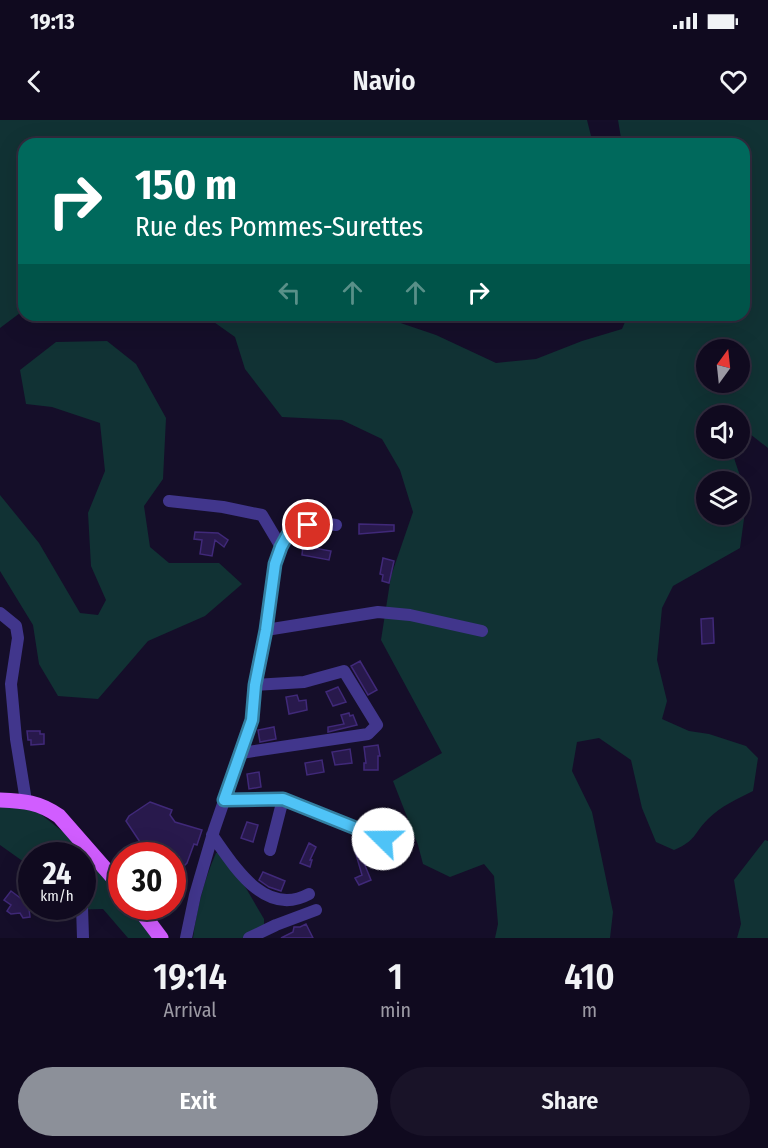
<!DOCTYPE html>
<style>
:root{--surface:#100a1f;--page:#191328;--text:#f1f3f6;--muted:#9c9aa4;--line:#302b3d;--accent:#8c9099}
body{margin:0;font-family:"Fira Sans Condensed",sans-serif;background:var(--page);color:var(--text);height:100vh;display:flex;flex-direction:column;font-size:22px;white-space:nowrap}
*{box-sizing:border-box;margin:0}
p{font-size:20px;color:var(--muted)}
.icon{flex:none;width:33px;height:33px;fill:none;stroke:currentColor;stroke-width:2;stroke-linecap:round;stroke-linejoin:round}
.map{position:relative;height:818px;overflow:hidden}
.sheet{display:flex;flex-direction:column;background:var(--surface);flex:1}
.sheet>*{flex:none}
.banner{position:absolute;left:18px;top:18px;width:732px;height:183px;border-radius:18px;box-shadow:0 6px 24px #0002,0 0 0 2px var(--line);background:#00695c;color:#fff;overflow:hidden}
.needle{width:39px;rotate:15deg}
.fabs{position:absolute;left:696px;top:219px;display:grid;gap:12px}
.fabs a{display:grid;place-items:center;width:54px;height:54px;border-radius:50%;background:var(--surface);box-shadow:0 6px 24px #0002,0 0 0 2px var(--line);font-size:30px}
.speed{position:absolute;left:18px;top:722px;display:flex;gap:12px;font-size:30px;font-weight:700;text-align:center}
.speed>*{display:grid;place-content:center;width:78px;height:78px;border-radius:50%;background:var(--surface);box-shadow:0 6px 24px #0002,0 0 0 2px var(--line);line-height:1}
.speed small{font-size:15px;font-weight:400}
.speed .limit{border:9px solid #d22;background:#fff;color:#111}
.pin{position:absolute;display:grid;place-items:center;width:51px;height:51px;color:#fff;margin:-26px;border:3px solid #fff;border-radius:50%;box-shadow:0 2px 6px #0007}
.me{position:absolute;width:66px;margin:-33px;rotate:292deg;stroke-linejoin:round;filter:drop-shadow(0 0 4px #0008)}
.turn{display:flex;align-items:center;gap:21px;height:126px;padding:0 18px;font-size:27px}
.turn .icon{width:78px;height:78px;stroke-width:2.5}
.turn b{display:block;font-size:42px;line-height:51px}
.lanes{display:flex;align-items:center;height:57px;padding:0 18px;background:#0003;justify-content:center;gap:30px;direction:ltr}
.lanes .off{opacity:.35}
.eta{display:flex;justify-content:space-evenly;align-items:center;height:102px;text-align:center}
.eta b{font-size:36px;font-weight:600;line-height:42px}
.primary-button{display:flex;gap:12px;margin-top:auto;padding:12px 18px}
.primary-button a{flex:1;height:69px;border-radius:36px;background:var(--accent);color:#fff;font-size:24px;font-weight:600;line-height:69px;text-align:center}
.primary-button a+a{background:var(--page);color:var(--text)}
.status{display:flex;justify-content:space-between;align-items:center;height:42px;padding:0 30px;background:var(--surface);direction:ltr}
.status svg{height:16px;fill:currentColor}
header{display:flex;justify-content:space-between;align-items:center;height:78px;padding:0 18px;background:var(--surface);font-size:27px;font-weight:600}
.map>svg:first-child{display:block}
</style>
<div class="status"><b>19:13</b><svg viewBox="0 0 49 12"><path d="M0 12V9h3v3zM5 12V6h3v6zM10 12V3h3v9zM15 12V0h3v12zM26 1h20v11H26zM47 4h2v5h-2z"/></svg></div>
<header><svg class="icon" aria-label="back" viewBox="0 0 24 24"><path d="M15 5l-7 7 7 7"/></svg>Navio<svg class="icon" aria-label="heart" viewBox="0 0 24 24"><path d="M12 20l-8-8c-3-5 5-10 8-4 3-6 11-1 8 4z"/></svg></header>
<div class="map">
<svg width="768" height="818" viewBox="0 0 768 818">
<rect width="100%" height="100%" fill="#150e29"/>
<path fill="#113234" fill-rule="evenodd" d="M0,0H587L593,24H24V190L0,208Z
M618,0H768V328L750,314H740V296H706V328L731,329L747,377L740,428L673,466L662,488L657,540L667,581L662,599L689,611L709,614L746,626L758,638L753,671C737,679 721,686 708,699C693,714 697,720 674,730L656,722L642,688L631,640L599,618L577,622L572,651L592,692L613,792L610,818H495L498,804L494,756L484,744L450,757L423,744L418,725L393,661L442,633L381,520L391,456L413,392L400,350L382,319L342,300L282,297L245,249L235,217L204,195H377L436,215L496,243L536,239L582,221L622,209L628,195H744V24H622ZM706,230H740V262H706ZM706,362H740V394H706Z
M107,221L136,244L166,298L163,359L144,386L150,427L169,443H219L242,464L205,496L148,521L98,579L58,576L39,544L33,505L0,451V375L39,423L80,493L98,495L106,480L91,446L88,393L105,351L100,303L52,287L26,284L20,250L56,222Z
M0,683L38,692L67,715L121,775L122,786H131L153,818H128L103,789L64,790L61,786H82V735H32L31,747L0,725Z
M765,720L768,721V818H737L741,804L734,760Z
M222,732L226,734L264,799V805L247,818H193C197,788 204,760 216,733Z"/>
<path fill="#28194c" stroke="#402979" stroke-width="1.5" d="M359,404L394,405V411L359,414Z
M195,412L218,413L228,420L224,427L215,420L212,436L200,434L202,420L194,419Z
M303,426L331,431L329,440L302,435Z
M383,438L394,441L389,463L382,461L383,455L380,454Z
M713,498L714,523L702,524L701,499Z
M360,541L377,570L368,575L351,546Z
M338,567L346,582L333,586L326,572Z
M297,575L299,581L306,580L307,590L289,594L286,577Z
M349,593L350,596L353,595L357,605L328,612V607L344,604L341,595Z
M274,607L276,619L260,622L258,610Z
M27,611H40V614H44V624L31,625V620H28Z
M378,625L380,636H378V650H364V643H366L364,627Z
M350,629L352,643L335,645L332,632Z
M322,640L324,652L307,655L305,643Z
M259,652L261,667L249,669L247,654Z
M150,682L172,690L170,695L175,702L202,710L197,725L194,724L187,743L175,755L179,737L172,740V735H153L151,733L148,734L126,701L129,696Z
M247,702L258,705L253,722L241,718Z
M309,723L316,727L310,740H312L310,747L300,743Z
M359,729L361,735L379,730L382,738L364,743L371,760L359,765L355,758L362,755L355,731Z
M263,752L285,761L281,771L269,767L259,760Z
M11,771L23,780H28L30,797L23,798L20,793L11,794L7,791L11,785L4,780Z
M306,804L313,818H281L293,812L294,807H300Z"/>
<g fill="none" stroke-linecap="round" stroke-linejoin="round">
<path stroke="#41368c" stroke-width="12" d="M169,381L223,387L262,395L281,427
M0,493L16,506L18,518L11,564L16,619L26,681
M266,510L378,492L410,495L482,511
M241,633L368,614L377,605L344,551L304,562L254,565
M224,679H283L383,719
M212,715C234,746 265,798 309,774
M270,730L283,679
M82,786L83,818
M186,818L195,775L214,710L252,600L254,565L266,510L275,444L281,427L287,416L308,406L321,403L336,405
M249,818L276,805L316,790"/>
<path stroke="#d15dff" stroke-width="15" d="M0,680C24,681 39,682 59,696L122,768
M137,786L161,818"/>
</g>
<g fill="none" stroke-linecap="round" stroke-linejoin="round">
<defs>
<path id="route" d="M308,405L287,416L281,427L275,444L266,510L255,565L252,600L224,680L283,679L383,719"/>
</defs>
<use href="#route" stroke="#337fa1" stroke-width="15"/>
<use href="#route" stroke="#4fc3f7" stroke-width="10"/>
</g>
</svg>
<div class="fabs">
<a><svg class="needle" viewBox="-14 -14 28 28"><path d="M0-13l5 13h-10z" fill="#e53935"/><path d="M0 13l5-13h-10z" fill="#9c9aa4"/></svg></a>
<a><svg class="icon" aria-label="sound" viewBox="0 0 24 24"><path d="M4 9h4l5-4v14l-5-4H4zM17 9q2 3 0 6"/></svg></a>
<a><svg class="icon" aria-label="layers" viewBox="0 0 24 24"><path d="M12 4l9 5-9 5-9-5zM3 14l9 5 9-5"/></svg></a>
</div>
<div class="speed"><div>24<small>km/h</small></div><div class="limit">30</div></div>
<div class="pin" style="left:308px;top:405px;background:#d93025"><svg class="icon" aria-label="arrive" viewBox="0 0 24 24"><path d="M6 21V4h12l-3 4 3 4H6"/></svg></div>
<svg class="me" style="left:383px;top:719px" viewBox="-20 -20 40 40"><circle r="19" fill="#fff"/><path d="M0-13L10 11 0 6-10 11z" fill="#4fc3f7"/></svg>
<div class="banner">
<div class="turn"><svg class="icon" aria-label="right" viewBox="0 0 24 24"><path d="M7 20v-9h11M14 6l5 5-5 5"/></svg><div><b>150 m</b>Rue des Pommes-Surettes</div></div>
<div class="lanes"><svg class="icon off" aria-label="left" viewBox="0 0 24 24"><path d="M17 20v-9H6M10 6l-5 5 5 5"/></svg><svg class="icon off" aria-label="ahead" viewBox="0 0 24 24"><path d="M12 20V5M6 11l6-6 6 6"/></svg><svg class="icon off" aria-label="ahead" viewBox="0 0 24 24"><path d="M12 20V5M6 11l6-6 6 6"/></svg><svg class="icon" aria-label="right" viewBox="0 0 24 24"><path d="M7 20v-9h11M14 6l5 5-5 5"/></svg></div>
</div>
</div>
<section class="sheet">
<div class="eta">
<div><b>19:14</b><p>Arrival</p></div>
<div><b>1</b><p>min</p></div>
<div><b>410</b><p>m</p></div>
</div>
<div class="primary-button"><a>Exit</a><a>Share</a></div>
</section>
